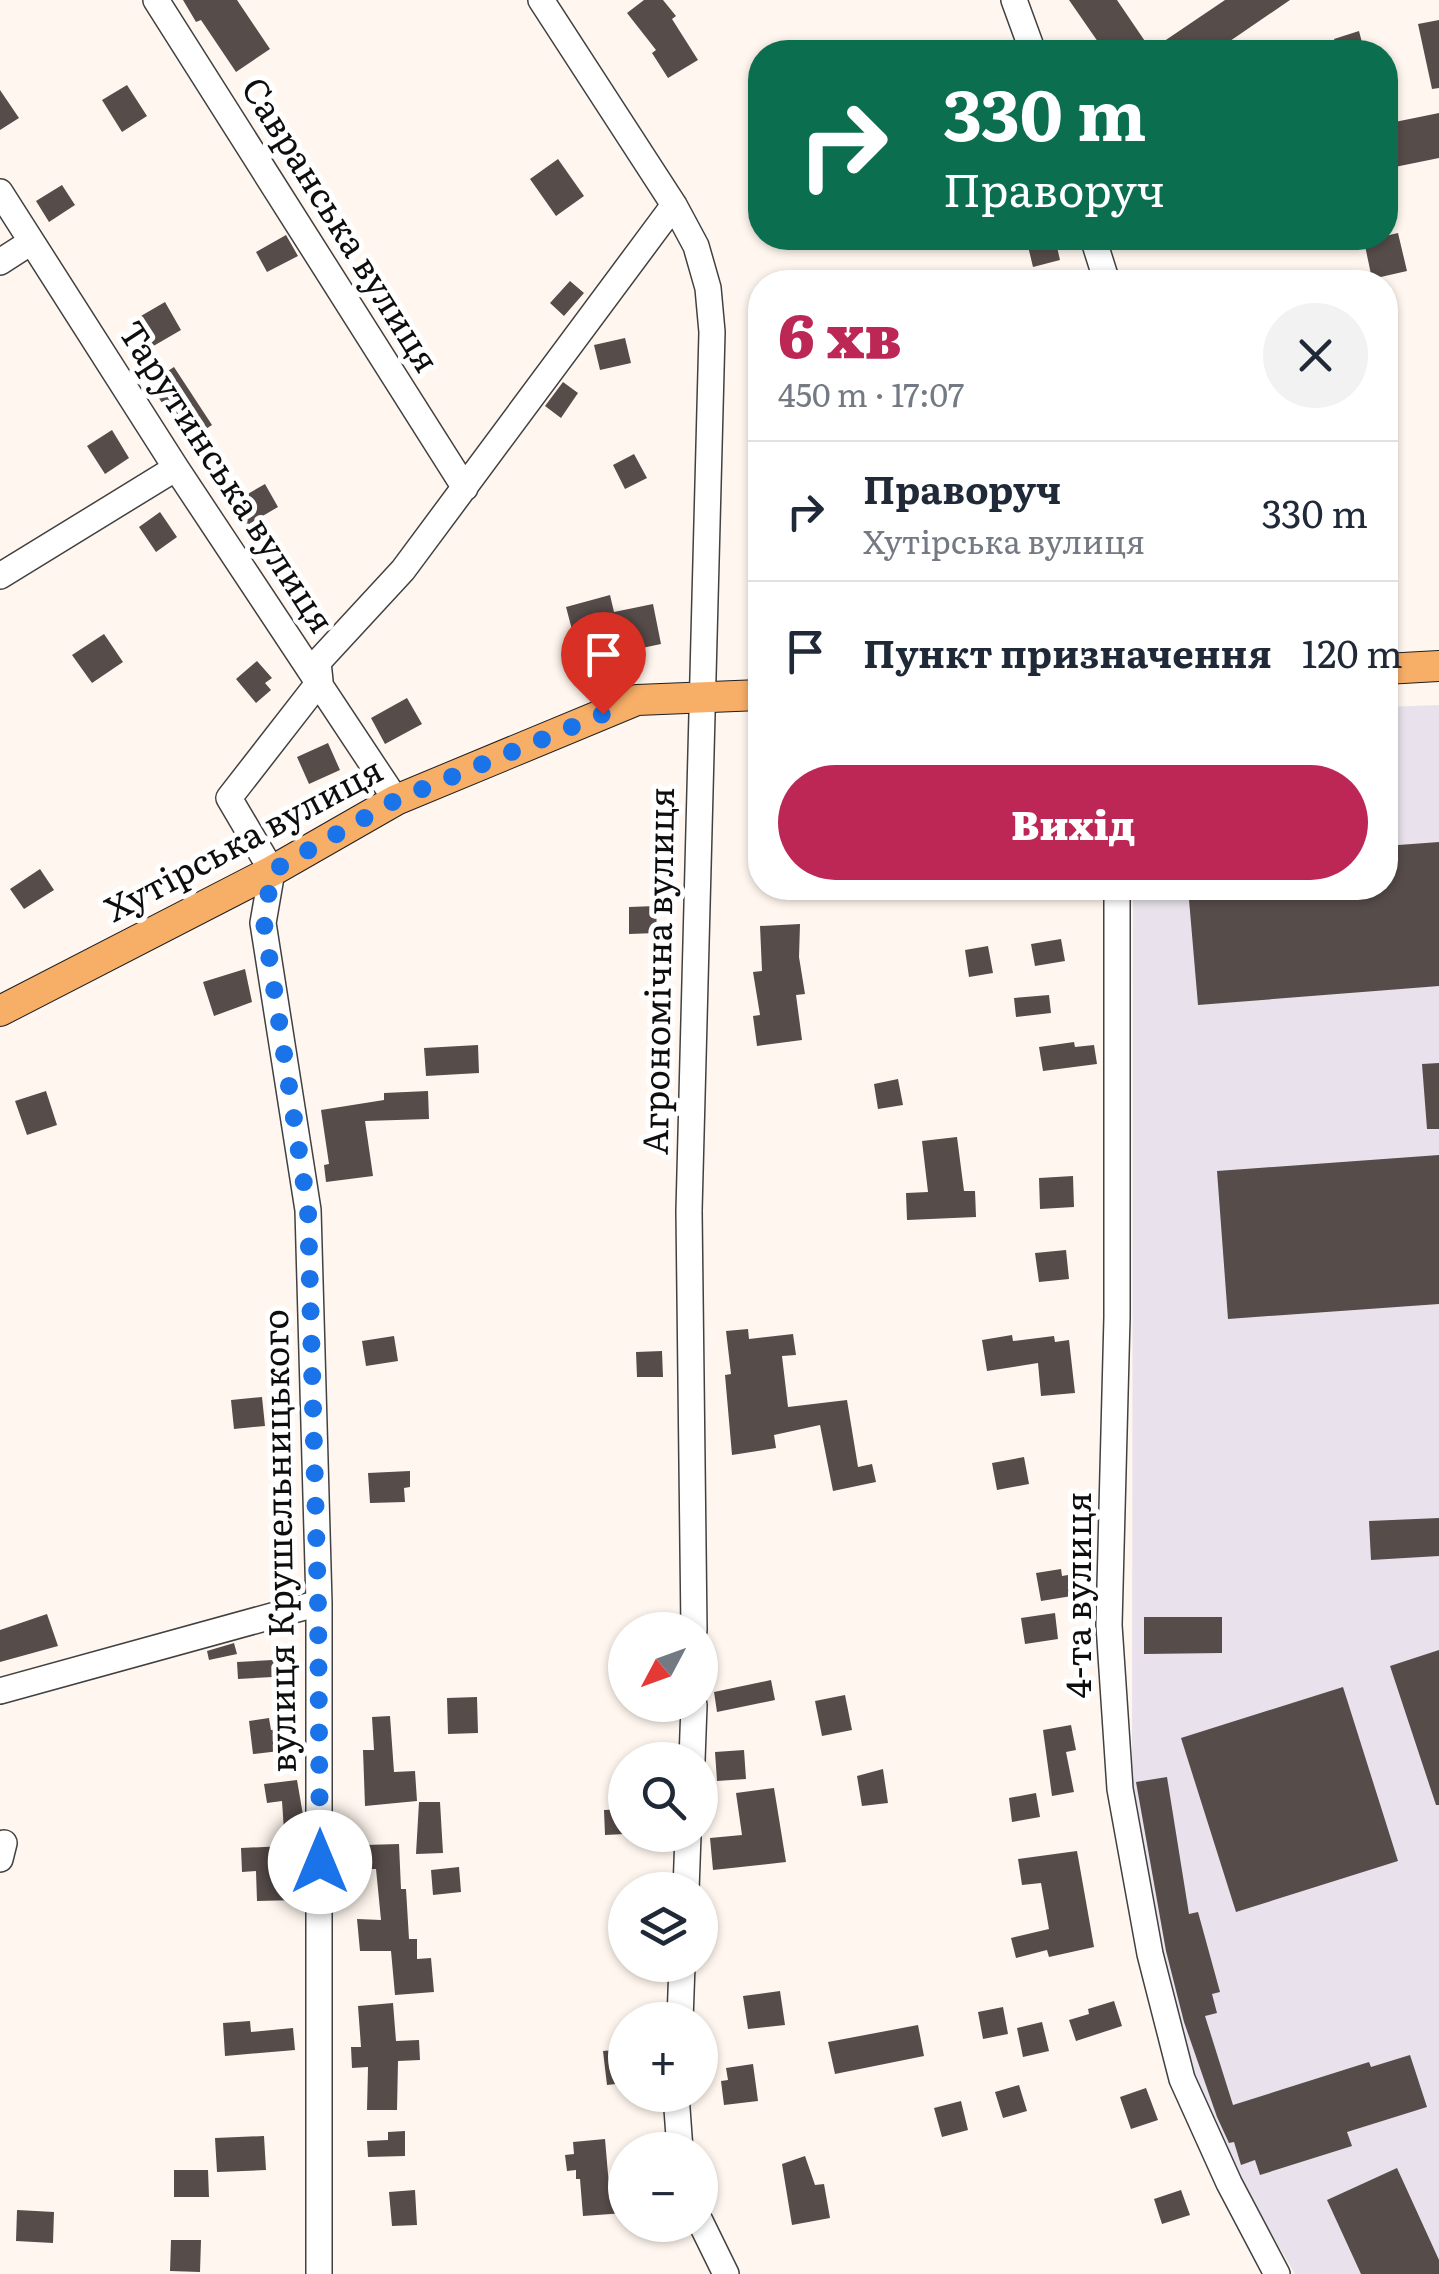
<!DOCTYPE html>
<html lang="uk">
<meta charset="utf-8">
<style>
:root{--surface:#fff;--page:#f2f2f3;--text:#1f2937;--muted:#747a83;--line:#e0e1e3;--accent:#bc2756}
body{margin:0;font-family:Literata,serif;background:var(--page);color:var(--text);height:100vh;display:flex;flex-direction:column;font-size:38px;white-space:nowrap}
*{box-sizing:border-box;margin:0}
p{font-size:32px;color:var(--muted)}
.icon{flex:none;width:55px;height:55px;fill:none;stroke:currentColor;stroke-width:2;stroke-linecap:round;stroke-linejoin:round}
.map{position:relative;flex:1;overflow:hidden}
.side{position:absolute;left:748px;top:270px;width:650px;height:630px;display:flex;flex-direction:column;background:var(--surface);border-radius:40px;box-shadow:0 2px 8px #0004}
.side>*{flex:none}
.top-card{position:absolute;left:748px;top:40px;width:650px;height:210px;border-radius:40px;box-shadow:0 2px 8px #0004;background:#0b6e4f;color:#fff;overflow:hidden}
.needle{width:65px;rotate:229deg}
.tools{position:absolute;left:608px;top:1612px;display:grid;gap:20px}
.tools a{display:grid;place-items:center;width:110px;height:110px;border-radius:50%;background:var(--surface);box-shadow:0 2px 8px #0004;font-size:50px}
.pin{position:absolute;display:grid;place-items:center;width:85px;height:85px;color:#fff;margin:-102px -42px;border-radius:50% 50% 50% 0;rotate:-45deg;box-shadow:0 0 10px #0007}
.pin .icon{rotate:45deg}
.me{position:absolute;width:110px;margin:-55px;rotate:0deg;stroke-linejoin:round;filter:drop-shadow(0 0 8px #0008)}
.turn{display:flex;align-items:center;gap:35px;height:210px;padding:0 30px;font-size:45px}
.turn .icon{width:130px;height:130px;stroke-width:2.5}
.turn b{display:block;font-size:70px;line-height:85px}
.round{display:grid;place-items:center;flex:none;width:105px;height:105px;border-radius:52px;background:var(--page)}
.overview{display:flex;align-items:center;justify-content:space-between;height:170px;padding:0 30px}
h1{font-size:60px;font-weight:800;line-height:75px;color:var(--accent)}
.action{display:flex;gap:20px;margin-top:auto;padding:20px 30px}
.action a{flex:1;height:115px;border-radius:60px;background:var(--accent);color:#fff;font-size:40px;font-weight:800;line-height:115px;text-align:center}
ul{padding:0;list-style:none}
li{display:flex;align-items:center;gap:30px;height:140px;padding:0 30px;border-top:2px solid var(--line)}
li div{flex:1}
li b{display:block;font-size:38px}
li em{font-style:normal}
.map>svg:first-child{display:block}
</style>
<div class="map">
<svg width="1439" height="2274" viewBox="0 0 1439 2274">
<rect width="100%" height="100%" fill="#fff7ef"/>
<path fill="#e9e2ec" d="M1439,705V2274H1295L1228,2160L1179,2033L1154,1939L1132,1784L1133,888H1385V707Z"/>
<path fill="#564c4a" d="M183,0H237L270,49L236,72L201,20L196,22Z
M644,0H663L676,16L672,19L698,60L668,78L652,53L656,50L627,13Z
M1069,0H1117L1151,50L1225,0H1290L1214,52H1105Z
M1439,20V88L1432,89L1418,24Z
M1359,31L1364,50L1338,52L1334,39Z
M127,85L147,116L122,132L102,100Z
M0,90L19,118L0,130Z
M1439,113V158L1385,169V124Z
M558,159L584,196L556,216L530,179Z
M62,185L75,205L49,222L36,201Z
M1398,233L1407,271L1372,279L1364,241Z
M286,235L298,256L267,272L256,252Z
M1026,238H1055L1060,260L1033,267Z
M570,281L584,293L564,316L550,303Z
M165,302L181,330L150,348L134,320Z
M625,338L631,363L600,370L594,345Z
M174,367L212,425L187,441L149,383Z
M563,382L578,393L561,418L545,406Z
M112,430L129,458L105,474L87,446Z
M634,454L647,478L625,489L613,465Z
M265,484L278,507L244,527L230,504Z
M160,512L177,537L156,552L139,527Z
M610,595L614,612L653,604L661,644L628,651L626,644L579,656L566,607Z
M104,634L123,662L92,683L72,655Z
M257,661L272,678L265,683L271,690L256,703L236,679Z
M407,698L422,724L385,744L371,718Z
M328,743L340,770L309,784L297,757Z
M1439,842V986L1198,1005L1188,888H1385V846Z
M40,869L54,890L24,909L10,889Z
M656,906L657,933L629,934V907Z
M800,924L799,957L805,994L796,995L802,1040L757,1046L753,1016L760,1015L753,972L762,971L760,926Z
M1061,939L1065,961L1035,966L1031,944Z
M988,946L993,973L969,977L965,950Z
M245,969L252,1002L214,1016L203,982Z
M1049,995L1051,1013L1016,1017L1014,998Z
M1074,1042L1075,1047L1094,1045L1097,1064L1043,1071L1039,1047Z
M478,1045L479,1073L426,1076L424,1048Z
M1439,1063V1129H1427L1422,1064Z
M898,1079L903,1105L878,1109L874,1084Z
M46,1091L57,1125L27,1135L15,1101Z
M428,1091L429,1119L365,1121L373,1176L326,1182L324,1165L329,1164L321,1110L384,1100V1093Z
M957,1137L964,1191H975L976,1217L907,1220L906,1193L928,1192L922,1141Z
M1439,1155V1304L1228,1319L1217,1171Z
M1073,1176L1074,1207L1040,1209L1039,1178Z
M1066,1250L1069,1279L1039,1282L1035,1253Z
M748,1329L749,1339L793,1334L796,1355L782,1356L788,1407L847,1400L858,1467L872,1464L876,1482L833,1491L820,1425L774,1435L776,1448L732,1455L725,1375L731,1374L726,1331Z
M1012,1335L1013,1341L1054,1336L1055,1342L1069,1340L1075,1393L1041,1396L1038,1363L987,1371L982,1340Z
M394,1336L398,1361L366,1366L362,1341Z
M662,1351L663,1377H637L636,1352Z
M262,1397L265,1426L234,1429L231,1400Z
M1024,1457L1029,1484L997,1490L992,1463Z
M410,1471V1487L404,1488L405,1502L370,1503L368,1473Z
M1439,1518V1556L1371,1560L1369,1521Z
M1061,1569L1062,1576L1074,1574L1078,1595L1041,1601L1036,1573Z
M1055,1613L1058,1639L1025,1644L1021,1618Z
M47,1614L58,1646L0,1662V1630Z
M1144,1617H1222V1653L1144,1654Z
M234,1643L237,1654L209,1660L207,1651Z
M1439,1650V1805H1436L1390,1666Z
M291,1659L292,1676L238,1679L237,1662Z
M771,1680L775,1700L717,1712L714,1692Z
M1343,1687L1398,1861L1236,1912L1181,1738Z
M845,1695L852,1730L822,1736L815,1701Z
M477,1697L478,1733L448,1734L447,1698Z
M390,1716L394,1772L415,1771L417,1801L365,1806L363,1750H374L372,1717Z
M269,1718L271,1730L286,1728L288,1750L253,1754L249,1721Z
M1071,1725L1076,1750L1066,1752L1074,1792L1052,1796L1043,1730Z
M744,1750L746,1779L717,1781L715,1752Z
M883,1769L888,1803L862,1806L857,1776Z
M1167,1777L1189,1914L1198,1912L1220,1992L1212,1994L1217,2013L1205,2016L1233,2105L1369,2062L1371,2067L1410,2055L1427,2107L1347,2132L1352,2146L1260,2175L1255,2160L1241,2165L1234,2142L1229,2143L1217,2117L1184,2022L1166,1951L1136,1782Z
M297,1780L303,1815V1830L299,1831L298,1900L257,1901L256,1871L242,1872L241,1848L285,1846L282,1801L267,1803L264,1784Z
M774,1788L786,1862L713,1870L710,1838L742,1835L736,1793Z
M1036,1793L1040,1817L1012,1822L1009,1798Z
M419,1802H440L443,1853L416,1854Z
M625,1809V1834L605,1835L604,1810Z
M399,1844L401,1889H406L409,1939H417V1959L431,1958L434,1992L395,1995L391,1951H360L357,1919L381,1920L376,1869H366L365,1845Z
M1077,1851L1094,1947L1049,1957L1047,1950L1016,1958L1011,1938L1049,1929L1041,1883L1022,1885L1018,1859Z
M459,1867L461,1892L433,1895L431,1870Z
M780,1991L785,2025L748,2029L743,1996Z
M1114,2001L1122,2026L1076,2041L1069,2020L1089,2014L1088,2009Z
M393,2003L396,2041L419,2040L420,2060L398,2061L397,2110H367L368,2067L352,2068L351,2047H361L358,2006Z
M1003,2007L1008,2034L983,2039L978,2012Z
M250,2021L251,2032L293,2028L295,2050L225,2056L223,2023Z
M1042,2022L1049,2051L1023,2057L1017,2028Z
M918,2025L924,2056L835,2074L828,2042Z
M625,2049V2083L607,2085L603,2051Z
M753,2064L758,2101L724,2105L721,2081L728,2080L726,2068Z
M1019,2085L1027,2111L1003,2118L995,2092Z
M1146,2088L1158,2120L1131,2129L1120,2097Z
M961,2101L968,2130L942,2137L934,2108Z
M405,2131V2156L368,2157L367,2141L388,2140V2132Z
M264,2136L266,2170L217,2172L215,2138Z
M605,2139L610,2197L625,2196V2213L583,2216L580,2179H576V2170L567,2171L565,2155L574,2154L573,2142Z
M805,2156L815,2185L824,2184L830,2218L792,2225L782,2164Z
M1397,2168L1439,2260V2274H1361L1327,2200Z
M174,2170H208L209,2197H174Z
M415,2190L417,2225L392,2226L389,2192Z
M1181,2190L1190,2215L1162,2224L1154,2199Z
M17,2210L54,2212L53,2243L16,2241Z
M171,2240H201L200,2272L170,2271Z"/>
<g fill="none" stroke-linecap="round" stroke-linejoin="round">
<defs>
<path id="minor" d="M156,0L465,488
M541,0L674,205L696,246L708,288L712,332L689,1211L694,1630
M1014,0L1033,52
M0,192L176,468L396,800
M1093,238L1107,282
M0,262L31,242
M0,576L176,468
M1117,888V1317L1109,1625L1120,1789L1150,1954L1182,2079L1229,2183L1277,2274
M0,1691L319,1603
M692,1760L694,1705
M0,1859L4,1843
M686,1890L688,1835
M680,2020L682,1965
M676,2095L680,2150
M700,2221L726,2274
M319,2274V1603L308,1210L263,923L272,871L229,798L320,681L318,662L403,570L674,205"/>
<path id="major" d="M1385,669L1439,666
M0,1011L272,871L396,800L637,700L760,695"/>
</defs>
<use href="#minor" stroke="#414141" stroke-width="28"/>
<use href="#major" stroke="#1f1f1f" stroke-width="32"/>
<use href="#minor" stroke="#fff" stroke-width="25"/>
<use href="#major" stroke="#f7ae67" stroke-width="30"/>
</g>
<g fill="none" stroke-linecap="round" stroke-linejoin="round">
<path stroke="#1a73e8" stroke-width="18" stroke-dasharray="0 32.4" d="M320,1862L318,1603L308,1210L264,923L272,871L396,800L603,714"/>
</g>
<g text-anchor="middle" stroke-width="10" stroke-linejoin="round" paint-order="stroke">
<g font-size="35" fill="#0e0e0e" stroke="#fff">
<text transform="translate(340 225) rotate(58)" y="12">Савранська вулиця</text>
<text transform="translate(226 477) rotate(57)" y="12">Тарутинська вулиця</text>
<text transform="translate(244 840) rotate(-28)" y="12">Хутірська вулиця</text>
<text transform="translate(659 971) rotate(-89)" y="12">Агрономічна вулиця</text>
<text transform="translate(280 1541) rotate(-91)" y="12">вулиця Крушельницького</text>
<text transform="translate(1079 1595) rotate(-90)" y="12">4-та вулиця</text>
</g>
</g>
</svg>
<div class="tools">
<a><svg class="needle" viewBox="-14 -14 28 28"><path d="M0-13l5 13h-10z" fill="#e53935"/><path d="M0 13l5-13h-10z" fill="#747a83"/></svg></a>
<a><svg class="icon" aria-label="search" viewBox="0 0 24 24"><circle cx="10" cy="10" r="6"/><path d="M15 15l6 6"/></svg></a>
<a><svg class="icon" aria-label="layers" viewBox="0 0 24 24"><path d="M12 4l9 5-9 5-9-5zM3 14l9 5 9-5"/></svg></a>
<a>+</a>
<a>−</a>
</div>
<div class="pin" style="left:603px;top:714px;background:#d93025"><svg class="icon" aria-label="arrive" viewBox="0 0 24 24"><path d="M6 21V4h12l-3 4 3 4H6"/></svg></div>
<svg class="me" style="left:320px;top:1862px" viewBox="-20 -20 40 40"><circle r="19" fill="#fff"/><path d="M0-13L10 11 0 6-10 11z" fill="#1a73e8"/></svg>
<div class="top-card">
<div class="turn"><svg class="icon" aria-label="right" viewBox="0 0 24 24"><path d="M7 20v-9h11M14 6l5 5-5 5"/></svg><div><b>330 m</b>Праворуч</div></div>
</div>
<section class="side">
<div class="overview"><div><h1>6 хв</h1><p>450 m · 17:07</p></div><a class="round"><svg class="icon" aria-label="close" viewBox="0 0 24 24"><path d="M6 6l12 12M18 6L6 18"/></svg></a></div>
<ul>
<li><svg class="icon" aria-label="right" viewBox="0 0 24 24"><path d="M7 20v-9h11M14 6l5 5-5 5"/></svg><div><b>Праворуч</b><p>Хутірська вулиця</p></div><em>330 m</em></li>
<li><svg class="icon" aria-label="arrive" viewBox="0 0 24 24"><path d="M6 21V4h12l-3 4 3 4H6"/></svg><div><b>Пункт призначення</b></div><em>120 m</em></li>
</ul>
<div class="action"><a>Вихід</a></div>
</section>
</div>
